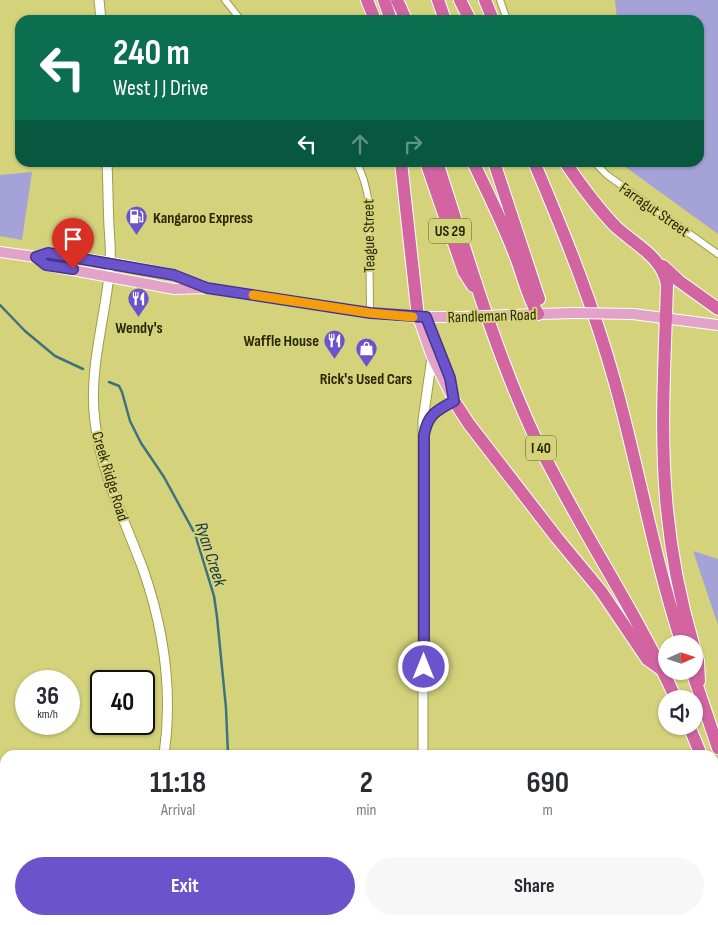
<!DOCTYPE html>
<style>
:root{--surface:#fff;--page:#f7f7f7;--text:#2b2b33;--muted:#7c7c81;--accent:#6a53cc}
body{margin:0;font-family:"Sofia Sans Condensed",sans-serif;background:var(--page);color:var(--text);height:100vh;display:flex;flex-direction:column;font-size:19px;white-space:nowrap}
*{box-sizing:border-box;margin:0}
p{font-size:16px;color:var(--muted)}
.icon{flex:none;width:28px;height:28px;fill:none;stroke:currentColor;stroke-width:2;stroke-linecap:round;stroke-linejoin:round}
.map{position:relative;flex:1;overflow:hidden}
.drawer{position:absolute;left:0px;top:750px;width:719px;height:175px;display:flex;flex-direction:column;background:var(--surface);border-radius:15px 15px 0 0;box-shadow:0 1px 4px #0004}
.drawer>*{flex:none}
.hud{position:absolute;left:15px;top:15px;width:689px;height:152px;border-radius:15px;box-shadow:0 1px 4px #0004;background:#0b6e4f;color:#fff;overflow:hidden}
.needle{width:32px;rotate:87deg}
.buttons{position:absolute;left:658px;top:635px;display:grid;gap:10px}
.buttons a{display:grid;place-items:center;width:45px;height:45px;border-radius:50%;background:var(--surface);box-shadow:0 1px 4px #0004;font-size:25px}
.speed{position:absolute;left:15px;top:670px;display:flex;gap:10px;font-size:25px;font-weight:700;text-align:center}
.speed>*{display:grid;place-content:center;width:65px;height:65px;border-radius:50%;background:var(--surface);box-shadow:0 1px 4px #0004;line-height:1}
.speed small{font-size:12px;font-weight:400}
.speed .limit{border:2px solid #111;border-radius:8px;background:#fff;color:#111}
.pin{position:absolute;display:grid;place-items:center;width:42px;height:42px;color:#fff;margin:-51px -21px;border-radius:50% 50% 50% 0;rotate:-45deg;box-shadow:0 0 5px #0007}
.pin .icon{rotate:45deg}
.me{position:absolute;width:55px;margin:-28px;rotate:0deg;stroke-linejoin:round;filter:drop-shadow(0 0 4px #0008)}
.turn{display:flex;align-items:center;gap:18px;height:105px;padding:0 15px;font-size:22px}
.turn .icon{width:65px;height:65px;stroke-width:2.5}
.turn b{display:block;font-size:35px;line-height:42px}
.lanes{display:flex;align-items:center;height:48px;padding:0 15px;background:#0003;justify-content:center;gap:25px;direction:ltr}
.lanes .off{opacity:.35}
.eta{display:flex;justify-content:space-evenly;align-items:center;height:85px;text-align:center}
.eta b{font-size:30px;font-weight:700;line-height:35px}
.primary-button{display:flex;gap:10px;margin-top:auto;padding:10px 15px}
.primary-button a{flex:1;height:58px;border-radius:30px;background:var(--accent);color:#fff;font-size:20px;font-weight:700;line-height:58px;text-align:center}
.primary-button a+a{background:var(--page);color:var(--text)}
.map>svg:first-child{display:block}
</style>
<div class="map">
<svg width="718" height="925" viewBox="0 0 718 925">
<rect width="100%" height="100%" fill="#d4d37c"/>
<path fill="#a5a2d7" d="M615,0H718V234L620,163L699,162V20H617Z
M32,172L22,240L0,236V175Z
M693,551L718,559V625Z"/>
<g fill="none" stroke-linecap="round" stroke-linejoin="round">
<path stroke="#3d737e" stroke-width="2.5" d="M0,305L25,331L55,356L83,369
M109,382L119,386L122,392L130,421L141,443L164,477L195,534L214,596L217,617L226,708L228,755
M169,925L171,920"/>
<defs>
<path id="minor" d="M225,0L241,20
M500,0L507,20
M356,162C364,176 367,189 369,204L370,313
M594,162L607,175L718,254"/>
<path id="tertiary" d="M425,427C429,413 442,408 454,401L450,378L426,317
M423,755V420L432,357
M423,920V925"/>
<path id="secondary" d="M99,0L101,20
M107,162C108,184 108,205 109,227C110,239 111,252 110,265C106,318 88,368 95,422C101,473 125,521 143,569C164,629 173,692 164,755
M100,925L103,920"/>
<path id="primary" d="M0,252L36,257L48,253L111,263L174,275L202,286
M36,257L46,265L174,289L207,288L370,313L418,317H461
M633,314L718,325
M509,315L573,313
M418,317L432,357L454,401"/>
<path id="motorway" d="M367,0L375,20
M384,0L391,20
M397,0L406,20
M438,0L445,20
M460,0L470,20
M485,0L493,20
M401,162L418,317
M426,162L464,272L473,286
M437,162C467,254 493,346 533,433C576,524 634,607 676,699
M473,162C489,195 505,227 517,260C524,279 528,298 538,314
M494,162L539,299
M534,162C565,235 594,307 615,383C639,470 654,558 682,644
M565,162C580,184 597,207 615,226C634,244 663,257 667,285C665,356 660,427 666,498C670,548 679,596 693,644
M663,266L679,281L718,309
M454,401L469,424L557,538L601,591L647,659L661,669
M694,647L698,661L699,681
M692,671L718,748
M689,726L701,755
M714,789L718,801"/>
</defs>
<use href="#minor" stroke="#9f9c46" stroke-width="8"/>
<use href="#tertiary" stroke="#9f9c46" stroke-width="11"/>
<use href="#secondary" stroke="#9f9c46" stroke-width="11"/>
<use href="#primary" stroke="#fff" stroke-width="12"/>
<use href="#motorway" stroke="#fff" stroke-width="14"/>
<use href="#minor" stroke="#fff" stroke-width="6"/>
<use href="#tertiary" stroke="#fff" stroke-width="9"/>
<use href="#secondary" stroke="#fff" stroke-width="9"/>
<use href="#primary" stroke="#e3a2c7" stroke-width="10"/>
<use href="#motorway" stroke="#d164a1" stroke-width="12"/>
<defs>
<path id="primary-bridge" d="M573,313L633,314
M461,317L509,315"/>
</defs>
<use href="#primary-bridge" stroke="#fff" stroke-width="12" stroke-linecap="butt"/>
<use href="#primary-bridge" stroke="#e3a2c7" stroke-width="10"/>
</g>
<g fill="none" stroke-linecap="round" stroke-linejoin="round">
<defs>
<path id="route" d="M73,269L46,265L36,257L48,253L174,275L207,288L370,313L426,317L450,378L454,401C436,411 428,414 424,435V667"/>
</defs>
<use href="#route" stroke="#453685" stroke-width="12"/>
<use href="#route" stroke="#6a53cc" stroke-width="9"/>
<path stroke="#f59e0b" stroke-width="9" d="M253,295L370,313L413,317"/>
</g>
<defs>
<symbol id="fuel-pin" viewBox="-11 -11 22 30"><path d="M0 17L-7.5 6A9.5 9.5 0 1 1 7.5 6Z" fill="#6a53cc" stroke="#d4d37c"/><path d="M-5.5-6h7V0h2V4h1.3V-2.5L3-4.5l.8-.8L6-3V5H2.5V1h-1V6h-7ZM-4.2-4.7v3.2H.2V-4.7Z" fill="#fff"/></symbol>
<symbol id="restaurant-pin" viewBox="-11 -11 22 30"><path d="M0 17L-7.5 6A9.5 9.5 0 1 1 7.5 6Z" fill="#6a53cc" stroke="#d4d37c"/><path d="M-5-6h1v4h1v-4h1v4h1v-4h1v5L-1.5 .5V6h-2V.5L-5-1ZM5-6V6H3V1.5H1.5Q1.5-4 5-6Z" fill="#fff"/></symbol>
<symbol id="shop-pin" viewBox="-11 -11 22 30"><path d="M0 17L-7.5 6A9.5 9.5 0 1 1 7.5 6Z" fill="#6a53cc" stroke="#d4d37c"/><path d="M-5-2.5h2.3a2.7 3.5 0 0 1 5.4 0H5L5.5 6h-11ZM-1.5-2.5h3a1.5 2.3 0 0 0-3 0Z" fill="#fff"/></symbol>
</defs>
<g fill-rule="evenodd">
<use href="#fuel-pin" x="124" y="204" width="25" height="34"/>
<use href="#restaurant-pin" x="126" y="286" width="25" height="34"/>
<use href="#restaurant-pin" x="322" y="328" width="25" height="34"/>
<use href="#shop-pin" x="354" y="336" width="25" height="34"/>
</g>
<g text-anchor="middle" stroke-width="4" stroke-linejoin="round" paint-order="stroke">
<g fill="#d4d37c" stroke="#5d5b27" stroke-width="1">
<rect x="429" y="218.5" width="42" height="25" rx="4"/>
<rect x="526" y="435.5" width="30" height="25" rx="4"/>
</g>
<g font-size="15" font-weight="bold" fill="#2a2803">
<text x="450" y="236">US 29</text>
<text x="541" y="453">I 40</text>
</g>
<g font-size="16" fill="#2a2803" stroke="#d4d37c">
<text transform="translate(655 209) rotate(35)" y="6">Farragut Street</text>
<text transform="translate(368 236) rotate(-91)" y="6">Teague Street</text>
<text transform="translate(492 315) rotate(-2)" y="6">Randleman Road</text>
<text transform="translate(111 476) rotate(73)" y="6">Creek Ridge Road</text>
</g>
<g font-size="16" font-weight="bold" fill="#2a2803" stroke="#d4d37c">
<text x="153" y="223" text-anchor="start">Kangaroo Express</text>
<text x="139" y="333">Wendy's</text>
<text x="319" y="346" text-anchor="end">Waffle House</text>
<text x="366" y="384">Rick's Used Cars</text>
</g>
<g font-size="18" font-style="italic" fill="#123644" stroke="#d4d37c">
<text transform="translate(211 554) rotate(72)" y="6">Ryan Creek</text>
</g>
</g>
</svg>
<div class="buttons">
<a><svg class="needle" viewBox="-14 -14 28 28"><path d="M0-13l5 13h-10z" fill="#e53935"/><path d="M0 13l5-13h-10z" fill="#7c7c81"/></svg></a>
<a><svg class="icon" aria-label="sound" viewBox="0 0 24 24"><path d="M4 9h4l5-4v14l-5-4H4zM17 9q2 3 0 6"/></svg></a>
</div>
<div class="speed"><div>36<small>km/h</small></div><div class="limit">40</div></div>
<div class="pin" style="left:73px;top:269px;background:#d93025"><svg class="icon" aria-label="arrive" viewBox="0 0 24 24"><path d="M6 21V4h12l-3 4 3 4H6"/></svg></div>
<svg class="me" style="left:424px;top:667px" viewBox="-20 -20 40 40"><circle r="17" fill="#6a53cc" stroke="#fff" stroke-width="3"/><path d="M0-11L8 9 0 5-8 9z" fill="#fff"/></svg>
<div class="hud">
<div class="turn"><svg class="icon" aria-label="left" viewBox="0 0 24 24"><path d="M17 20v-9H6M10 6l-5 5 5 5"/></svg><div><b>240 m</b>West J J Drive</div></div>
<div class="lanes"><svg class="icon" aria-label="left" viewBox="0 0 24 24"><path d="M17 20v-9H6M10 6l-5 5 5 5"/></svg><svg class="icon off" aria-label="ahead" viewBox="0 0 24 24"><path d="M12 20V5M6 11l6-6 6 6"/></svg><svg class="icon off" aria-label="right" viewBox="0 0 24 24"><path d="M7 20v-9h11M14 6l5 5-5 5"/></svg></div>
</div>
<section class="drawer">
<div class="eta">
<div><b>11:18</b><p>Arrival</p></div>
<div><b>2</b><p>min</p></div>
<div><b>690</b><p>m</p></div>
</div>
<div class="primary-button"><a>Exit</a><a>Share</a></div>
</section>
</div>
